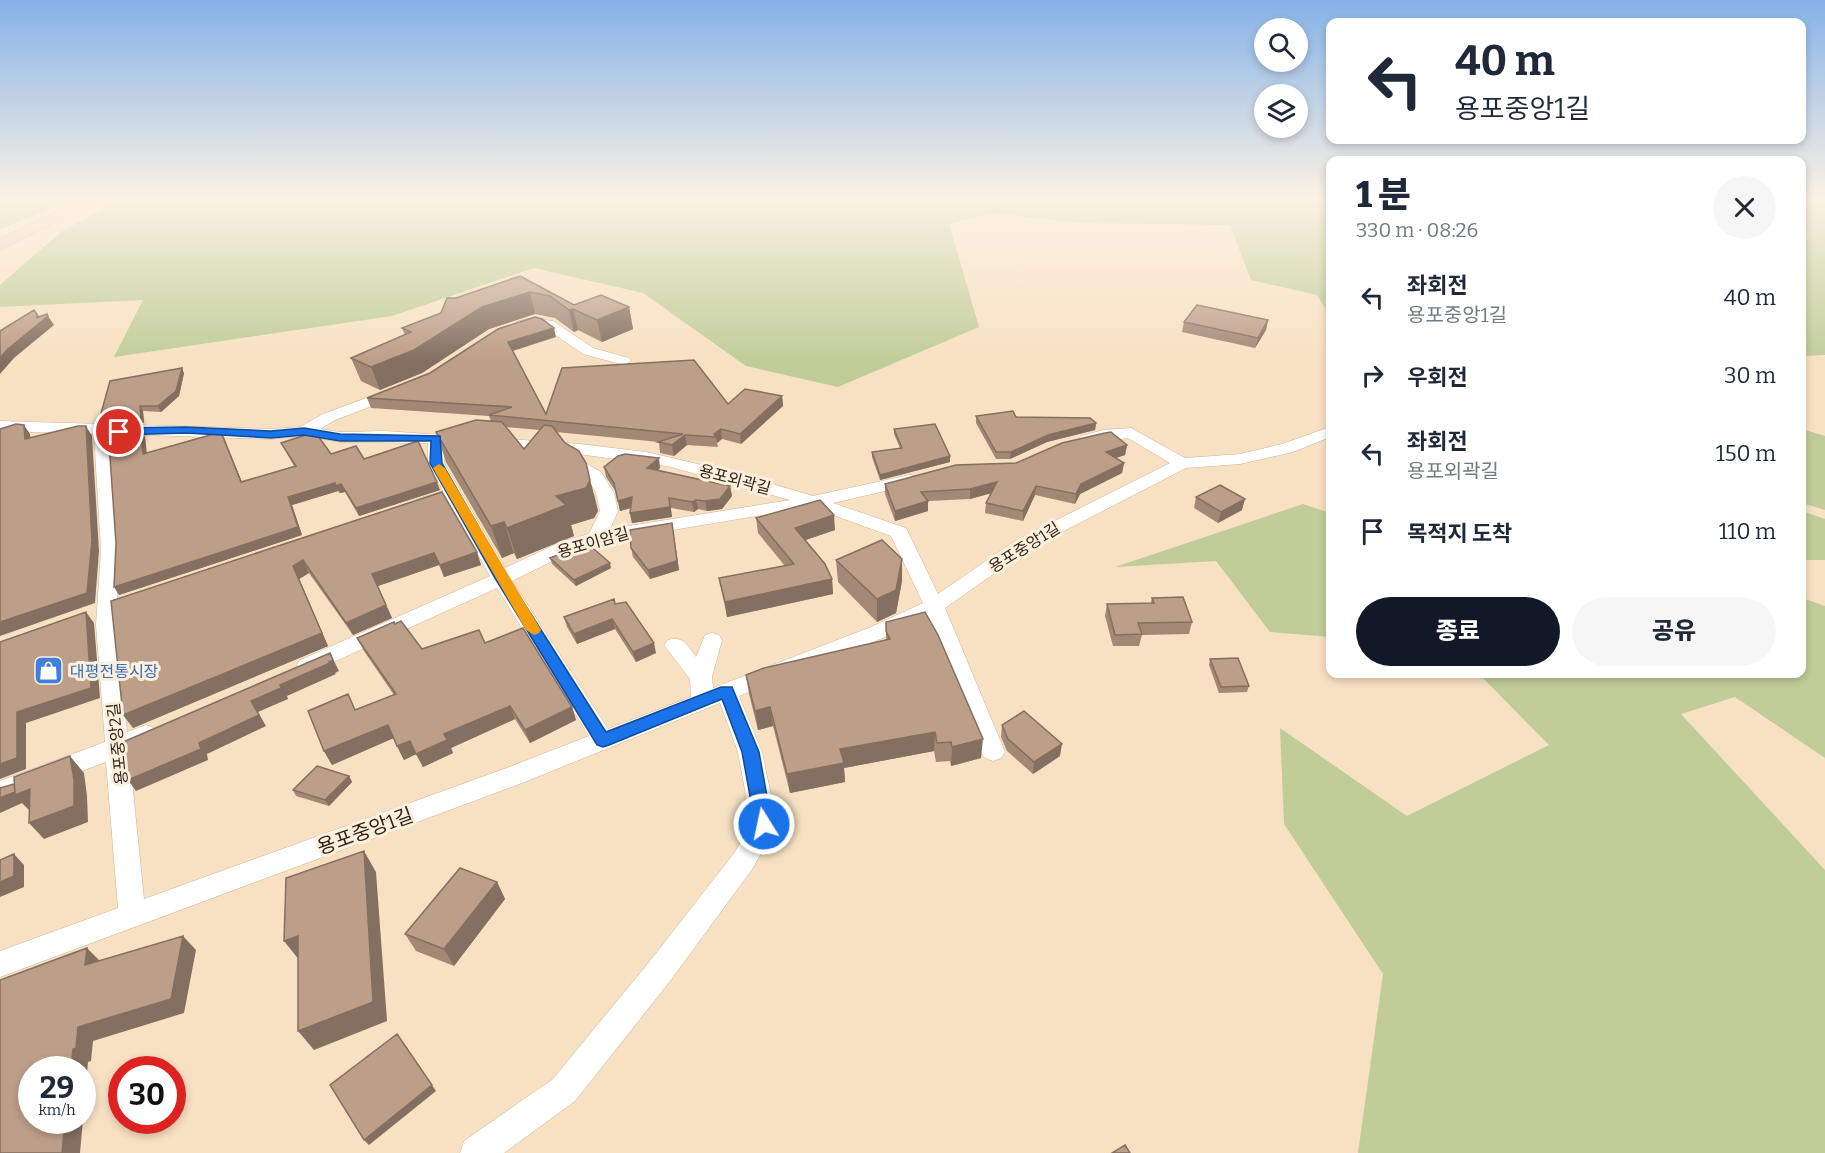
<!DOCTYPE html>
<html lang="ko">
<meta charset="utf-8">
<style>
:root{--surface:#fff;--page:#f6f6f7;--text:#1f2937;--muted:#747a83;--accent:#111827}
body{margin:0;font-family:Bitter,"Noto Sans KR",serif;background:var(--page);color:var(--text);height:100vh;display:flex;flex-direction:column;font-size:22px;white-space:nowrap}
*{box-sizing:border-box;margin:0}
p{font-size:20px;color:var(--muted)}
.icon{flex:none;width:33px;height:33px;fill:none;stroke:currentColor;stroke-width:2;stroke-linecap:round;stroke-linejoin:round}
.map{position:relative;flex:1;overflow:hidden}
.sheet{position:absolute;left:1326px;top:156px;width:480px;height:522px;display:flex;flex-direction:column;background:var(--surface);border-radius:12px;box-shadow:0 3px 9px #0003}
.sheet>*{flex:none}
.hud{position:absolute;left:1326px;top:18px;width:480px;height:126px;border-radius:12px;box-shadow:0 3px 9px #0003;background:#fff;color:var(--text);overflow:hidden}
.controls{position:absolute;left:1254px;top:18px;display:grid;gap:12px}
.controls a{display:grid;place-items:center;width:54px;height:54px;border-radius:50%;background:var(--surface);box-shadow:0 3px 9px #0003;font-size:30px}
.speed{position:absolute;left:18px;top:1056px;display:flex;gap:12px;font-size:30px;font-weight:700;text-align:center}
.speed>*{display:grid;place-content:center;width:78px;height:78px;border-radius:50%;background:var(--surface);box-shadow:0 3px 9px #0003;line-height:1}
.speed small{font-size:15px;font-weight:400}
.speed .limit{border:9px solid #d22;background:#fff;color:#111}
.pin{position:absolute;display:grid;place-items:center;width:51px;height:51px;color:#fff;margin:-26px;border:3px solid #fff;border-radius:50%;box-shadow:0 2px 6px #0007}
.me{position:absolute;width:66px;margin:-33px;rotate:350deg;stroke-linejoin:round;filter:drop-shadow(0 0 4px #0008)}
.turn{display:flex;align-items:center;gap:21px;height:126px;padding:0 30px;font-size:27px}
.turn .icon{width:78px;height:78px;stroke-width:2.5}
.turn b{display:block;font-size:42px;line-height:51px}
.round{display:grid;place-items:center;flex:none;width:63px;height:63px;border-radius:32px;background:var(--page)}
.head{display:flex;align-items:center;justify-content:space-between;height:102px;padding:0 30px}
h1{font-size:36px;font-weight:800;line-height:45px}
.button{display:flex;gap:12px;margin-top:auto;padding:12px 30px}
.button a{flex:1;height:69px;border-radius:36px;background:var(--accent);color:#fff;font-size:24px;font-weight:800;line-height:69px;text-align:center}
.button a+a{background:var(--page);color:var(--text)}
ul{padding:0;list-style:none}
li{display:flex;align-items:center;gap:18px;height:78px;padding:0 30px}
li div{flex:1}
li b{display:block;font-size:22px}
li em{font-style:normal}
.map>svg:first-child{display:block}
</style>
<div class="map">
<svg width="1825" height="1153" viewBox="0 0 1825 1153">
<rect width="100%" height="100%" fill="#f8e1c3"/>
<path fill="#c0cd99" d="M0,199H74L0,229Z
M121,199H1330V316L1317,295L1251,280L1230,225L1079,223L993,213L949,224L979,327L838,387L746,366L643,293L534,268L392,316L114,357L143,300L0,307V285L61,232Z
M1809,199H1825V355L1802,356V212Z
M1802,429L1825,436V510L1802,503Z
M1303,504L1330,513V637L1270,632L1216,561L1115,567Z
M1802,511L1825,519V560H1802Z
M1802,598L1825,606V758L1735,697L1681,714L1825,870V1153H1358L1383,974L1284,824L1280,728L1407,816L1549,745L1479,674H1802Z"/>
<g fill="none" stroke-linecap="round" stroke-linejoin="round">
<defs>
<path id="minor" d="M532,318L553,321L593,348L629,358L631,361L624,365L583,354L544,327L521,329L514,325L516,322Z
M393,388L398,390L401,393L398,396L335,420L320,429L340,432L385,431L470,437L472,440L470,443L444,444V463L505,568L563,541L589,534L600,511L596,493L588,479L575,472L563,456L565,453L488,446L486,443L494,438L580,444L646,452L732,472L813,496L909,475L915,476L918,480L915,484L833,503L906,528L938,594L1015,541L1170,463L1128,438L1087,444L1081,442L1079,439L1081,436L1103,430L1131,428L1185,458L1240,454L1282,444L1330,427V437L1293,452L1240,464L1186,468L1029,549L945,608L1005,752L1001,758L993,761L985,758L981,752L928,617L885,637L739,696L762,752L777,824L753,868L670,981L575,1101L504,1153H460L464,1141L553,1079L650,961L735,852L751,823L738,752L720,703L522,783L0,977V951L118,908L106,762L0,801V781L105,742L96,625L101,551L94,434L0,431V421L271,429L300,427L323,414ZM110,434L271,439L304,436L340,442L428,443V463L443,491L414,500L411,504L414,508L420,509L448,501L490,576L300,660L297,665L300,670L308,673L316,670L497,588L589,736L504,769L144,899L129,751L154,740L158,734L154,728L146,725L127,732L116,625L119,551ZM578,454L667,466L790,500L610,529L618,511L614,493L601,472L587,464ZM811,507L891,536L923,603L871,627L713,688L712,677L722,640L719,635L712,633L705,635L696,657C688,646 683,635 668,640L664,645L690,679L691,697L608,729L512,581L577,549L613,540Z"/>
<path id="secondary" d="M84,199H104L0,250V239Z"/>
</defs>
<use href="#minor" stroke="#ccb598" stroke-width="1"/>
<use href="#secondary" stroke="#ccb598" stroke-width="1"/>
<use href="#minor" fill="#fff" fill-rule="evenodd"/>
<use href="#secondary" fill="#e7d9c3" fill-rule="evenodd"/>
</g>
<path fill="#a38876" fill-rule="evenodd" d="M520,276L574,305L629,307L633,329L602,342L578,330L574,332L555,318L535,314L489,329L422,373L380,390L361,381L351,358L405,335L402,328L441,313L456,298Z
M1268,320L1266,330L1255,348L1182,332L1184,322Z
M556,337L513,351L546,414L728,404L782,396L783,406L741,444L722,439L717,443L718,447L687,445L674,456L660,453L659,442L556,432L594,494L598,511L594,518L571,525L574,536L517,559L514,553L502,558L446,462L436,432L491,421L489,416L371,408L367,398L430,373ZM506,427L540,430L524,449Z
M184,373L179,396L161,412L143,411L144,423L103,422L100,417Z
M976,416L1016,417L1096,423L1095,430L1047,442L1010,459H996L976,423Z
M894,429L950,456V462L880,480L872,457V452L900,448L894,434Z
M221,432L242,482L294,466L281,443L331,454L364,459L440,490L359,516L345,492L340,493L338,491L292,505L302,535L119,595L145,437L147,453Z
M1127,445L1125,455L1115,458L1124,463L1122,473L1080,494L1075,504L1035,495L1023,521L985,513L986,503L991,493L970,499L928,501V511L895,521L885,494V484Z
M604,467L660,468L658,470L730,486L732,496L722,509L707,511L698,509L694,512L671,508L672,517L632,523L630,513L631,508L620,511L616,492L606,477Z
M442,492L481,565L444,577L439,565L378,586L392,618L353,635L309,573L299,579L328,646L133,728L111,601Z
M1196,497L1242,510L1218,523L1194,508Z
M756,518L835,530L805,540L832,579L833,594L727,617L719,578L785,566L758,533Z
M672,523L679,570L650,579L633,557L631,548Z
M550,558L611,568L576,586L552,564Z
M902,559V581L896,613L877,622L838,582L836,560Z
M1152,598L1192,622L1189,634L1142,635L1139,646H1113L1105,616L1107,604L1151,603Z
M615,604L656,653L636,662L615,629L577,644L567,627L564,617Z
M886,622L981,758L951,766L950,761L936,762L934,751L844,768L845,782L790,793L773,726L758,730L749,694L746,675L886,640Z
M395,624L422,649L485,643L572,707L576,720L530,743L515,719L451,748L453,753L423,767L416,754L404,760L393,738L332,765L324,751L356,710L394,695L364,651L357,638Z
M1210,659L1249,686L1247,692L1219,693L1209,665Z
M1002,725L1060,756L1033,774L1007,751L1001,737Z
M349,776L352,782L329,806L296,796L293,790Z
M497,882L505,899L454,966L416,951L405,934Z"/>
<path fill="#846f60" d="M530,292L535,314L489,329L422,373L380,390L371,367L482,307Z
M629,307L633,329L602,342L597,320Z
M573,309L578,330L574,332L569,310Z
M38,316L42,321L48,316L54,325L14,358L0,374V358Z
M1268,320L1266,330L1255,348L1258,338Z
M554,328L556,337L511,351L508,342Z
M182,368L184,373L179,396L161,412L158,406Z
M782,396L783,406L741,444L740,434Z
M140,406L143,411L144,423L141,418Z
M1096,423L1095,430L1047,442L1010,459L1011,452L1048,435Z
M24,425L30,434L31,449L25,439Z
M86,426L92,436L99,551L95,603L0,636V622Z
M721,429L722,439L717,443L716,437L714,434Z
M141,430L145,437L147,462L143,454Z
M221,432L225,440L245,490L241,482Z
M685,435L687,445L674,456L672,445Z
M1127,445L1125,455L1104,462L1106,452Z
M950,456V462L880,480V475Z
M659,458L660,468L649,477L647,468Z
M586,463L598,511L594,518L571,525L574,536L517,559L507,528Z
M1124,463L1122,473L1080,494L1075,504L1076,494L1081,484Z
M437,482L440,490L359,516L356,508Z
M997,482L996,492L970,499V489Z
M335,483L338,491L292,505L302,535L119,595L114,587L288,497Z
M341,484L345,492L340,493L336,486Z
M730,486L732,496L722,509L707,511L705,501Z
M1036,486L1035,495L1023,521V511Z
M632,497L634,507L620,511L618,501Z
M669,498L672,517L632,523L630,513Z
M1245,499L1242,510L1218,523L1221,512Z
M696,500L698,509L694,512L692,502Z
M928,501V511L895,521V511Z
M834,515L835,530L797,543L795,528Z
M504,522L514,553L502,558L491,526Z
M672,523L679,570L650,579L648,570Z
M477,552L481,565L444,577L440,565Z
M434,553L439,565L378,586L372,574Z
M902,559V581L896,613L877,622V599Z
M303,560L309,573L299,579L328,646L133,728L123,715L293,566Z
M610,563L611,568L576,586L574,580Z
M832,579L833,594L727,617L725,602Z
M386,605L392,618L353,635L346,623Z
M86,612L94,623L100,698L26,723V769L0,779V764L17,712Z
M612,619L615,629L577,644L574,634Z
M654,643L656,653L636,662L633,652Z
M330,653L339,671L335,673L336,674L287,696L288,699L258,712L266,726L207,754L208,760L136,791L128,780L199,743L251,701L280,685L329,662Z
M510,706L515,719L451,748L453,753L423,767L416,754L404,760L397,746L410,741L444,734Z
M572,707L576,720L530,743L525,730Z
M770,707L773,726L758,730L755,711Z
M388,725L394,738L332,765L324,751Z
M935,732L934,751L844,768L845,782L790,793L787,774L840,749Z
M983,739L981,758L951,766L952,747Z
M1062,744L1060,756L1033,774L1034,762Z
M70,756L84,773L87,796L88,822L44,839L29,823Z
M349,776L352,782L329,806L325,800Z
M30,789V811L22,803L0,813V798L16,791Z
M364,851L376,872L387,1021L314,1050L298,1031Z
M14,854L24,865V887L0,897V882Z
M497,882L505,899L454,966L444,949Z
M183,936L196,950L184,1013L93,1041L91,1061L88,1062L80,1153H62L65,1120H82V1070H71L73,1049L78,1027Z
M298,936L300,961L284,941Z
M87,948L101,962L85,965Z
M397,1034L436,1091L369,1145L364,1140Z"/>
<path fill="#bd9e89" stroke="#846f60" stroke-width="1.5" d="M520,276L574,305L601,295L629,307L597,320L573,309L569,310L550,296L530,292L482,307L414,350L371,367L351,358L411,332L402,328L441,313L447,298H456Z
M1197,305L1268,320L1258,338L1184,322Z
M34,310L38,316L36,318L47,314L48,316L8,349L0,358V331Z
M535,317L542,319L554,328L508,342L546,414L562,368L694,360L728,404L745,389L782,396L740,434L721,429L714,434L716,437L685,435L672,445L658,442L683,434L489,415L512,407L367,398L430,373L498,329Z
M182,368L176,391L158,406H140L141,418L100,417L110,381Z
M1013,411L1016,417L1090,418L1096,423L1048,435L1011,452H996L976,416Z
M476,420L502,422L524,449L544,425L552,426L565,443L579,451L586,463L590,480L586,488L556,496L566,505L507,528L504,522L491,526L436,432Z
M16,424L24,425L25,439L78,426H86L92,541L87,593L0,622V429Z
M935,424L950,456L880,475L872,452L902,448L894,429Z
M108,429L141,430L143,454L221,432L241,482L296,466L281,443L312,433H316L331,454L356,446L364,459L418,441L437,482L356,508L341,484L336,486L335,483L288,497L298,527L114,587L116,543Z
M1111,432L1127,445L1106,452L1124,463L1081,484L1076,494L1036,486L1023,511L986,503L997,482L970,489L921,492L928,501L895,511L885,484L956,465L1016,463L1062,443L1105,433Z
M625,454L659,458L647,468L730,486L720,499L705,501L696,500L692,502L669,498L670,507L630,513L632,497L618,501L614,483L604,467L618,456Z
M1220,485L1245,499L1221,512L1196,497Z
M442,492L477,552L440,565L434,553L372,574L386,605L346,623L303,560L293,566L322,633L123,715L111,601Z
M820,500L834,515L795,528L825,564L832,579L725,602L719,578L794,564L756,518Z
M672,523L677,561L648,570L631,548L630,530Z
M882,540L902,559L896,590L877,599L836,560Z
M587,543L610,563L574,580L550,558Z
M1183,597L1192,622L1138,623L1142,634L1115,635L1107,604L1154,603L1152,598Z
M614,599L615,604L626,602L654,643L633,652L612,619L574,634L564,617Z
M86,612L91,688L17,712V758L0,764V642Z
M925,612L938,635L983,739L952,747L951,742L937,743L935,732L840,749L844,763L787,774L770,707L755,711L746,675L764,668L890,639L886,631V622Z
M401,621L422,649L479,630L485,643L523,628L572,707L525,730L510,706L444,734L447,740L416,754L410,741L397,746L388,725L324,751L308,711L348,694L355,710L396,694L357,638L394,622L395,624Z
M330,653L333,660L329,662L330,663L280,685L281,688L251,701L259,715L199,743L201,749L128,780L123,742Z
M1238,658L1249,686L1221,687L1210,659Z
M1024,711L1062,744L1034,762L1008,739L1002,725Z
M70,756L74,780V806L29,823L30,789L15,795L14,777Z
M317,766L349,776L325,800L293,790Z
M14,784L15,792L0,798V788Z
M364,851L373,1002L298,1031V936L284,941L286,878Z
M14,854V876L0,882V860Z
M460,868L497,882L444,949L405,934Z
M183,936L171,999L78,1027L76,1048L73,1049L71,1070H32V1120H65L62,1153H0V980L87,948L85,965Z
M397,1034L432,1085L364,1140L330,1085Z
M1125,1145L1130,1153H1112Z"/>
<linearGradient id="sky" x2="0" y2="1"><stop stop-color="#85b2e8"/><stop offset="0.55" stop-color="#fcf2e4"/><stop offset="1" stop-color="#fcf2e4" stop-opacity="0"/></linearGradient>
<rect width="1825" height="361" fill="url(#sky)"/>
<path fill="#1a73e8" stroke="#114b97" stroke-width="1.5" d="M186,427L271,431L304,428L340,434L440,436L442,463L508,578L606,732L721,687H732L759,752L772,824L770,829L764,831L757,829L755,824L742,752L722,699L609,745L603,747L597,745L495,578L430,463L431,441H340L304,435L271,438L186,433L119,435L113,432L119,428Z"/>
<path fill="#f59e0b" d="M439,464L445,468L541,630L539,633L534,635L526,630L433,468Z"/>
<defs>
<symbol id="shop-square" viewBox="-11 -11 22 22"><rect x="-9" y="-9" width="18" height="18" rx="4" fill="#3f7fe0" stroke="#fef0dd"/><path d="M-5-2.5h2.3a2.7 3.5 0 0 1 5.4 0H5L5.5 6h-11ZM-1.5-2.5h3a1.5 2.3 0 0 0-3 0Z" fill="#fff"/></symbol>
</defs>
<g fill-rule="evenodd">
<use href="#shop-square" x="32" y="654" width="33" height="33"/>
</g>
<g text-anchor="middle" stroke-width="6" stroke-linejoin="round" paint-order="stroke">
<g font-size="16" fill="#2c2418" stroke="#fef0dd">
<text transform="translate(735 479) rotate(15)" y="6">용포외곽길</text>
<text transform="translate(593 542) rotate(-16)" y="6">용포이암길</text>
<text transform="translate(1024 547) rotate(-32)" y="6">용포중앙1길</text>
<text transform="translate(117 744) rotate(-96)" y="6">용포중앙2길</text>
</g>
<g font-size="16" fill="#366cbe" stroke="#fef0dd" text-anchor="start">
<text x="70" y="677">대평전통시장</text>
</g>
<g font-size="20" fill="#2c2418" stroke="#fef0dd">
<text transform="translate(365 831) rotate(-20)" y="7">용포중앙1길</text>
</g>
</g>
</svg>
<div class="controls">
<a><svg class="icon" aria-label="search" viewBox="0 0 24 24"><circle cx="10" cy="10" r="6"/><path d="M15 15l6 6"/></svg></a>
<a><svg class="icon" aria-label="layers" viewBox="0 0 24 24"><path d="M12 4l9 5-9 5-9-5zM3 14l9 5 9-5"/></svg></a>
</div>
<div class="speed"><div>29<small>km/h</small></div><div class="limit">30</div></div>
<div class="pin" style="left:119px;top:432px;background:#d93025"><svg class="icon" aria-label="arrive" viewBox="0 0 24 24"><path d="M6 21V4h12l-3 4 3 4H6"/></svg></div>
<svg class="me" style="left:764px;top:824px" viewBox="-20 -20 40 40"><circle r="17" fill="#1a73e8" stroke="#fff" stroke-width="3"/><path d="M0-11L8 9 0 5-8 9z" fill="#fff"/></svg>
<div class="hud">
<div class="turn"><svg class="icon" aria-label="left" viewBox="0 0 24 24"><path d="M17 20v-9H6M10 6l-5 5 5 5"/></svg><div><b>40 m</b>용포중앙1길</div></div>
</div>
<section class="sheet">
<div class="head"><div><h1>1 분</h1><p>330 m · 08:26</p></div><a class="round"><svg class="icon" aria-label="close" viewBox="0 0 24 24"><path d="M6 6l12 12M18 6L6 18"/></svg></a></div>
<ul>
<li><svg class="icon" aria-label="left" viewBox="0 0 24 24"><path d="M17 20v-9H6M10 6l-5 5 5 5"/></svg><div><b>좌회전</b><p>용포중앙1길</p></div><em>40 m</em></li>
<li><svg class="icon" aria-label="right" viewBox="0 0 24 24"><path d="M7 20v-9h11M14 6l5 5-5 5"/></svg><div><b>우회전</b></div><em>30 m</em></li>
<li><svg class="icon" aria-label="left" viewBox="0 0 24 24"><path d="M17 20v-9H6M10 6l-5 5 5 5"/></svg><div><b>좌회전</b><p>용포외곽길</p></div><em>150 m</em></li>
<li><svg class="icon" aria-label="arrive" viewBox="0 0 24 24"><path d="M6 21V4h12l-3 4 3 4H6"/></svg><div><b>목적지 도착</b></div><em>110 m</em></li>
</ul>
<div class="button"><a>종료</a><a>공유</a></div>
</section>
</div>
